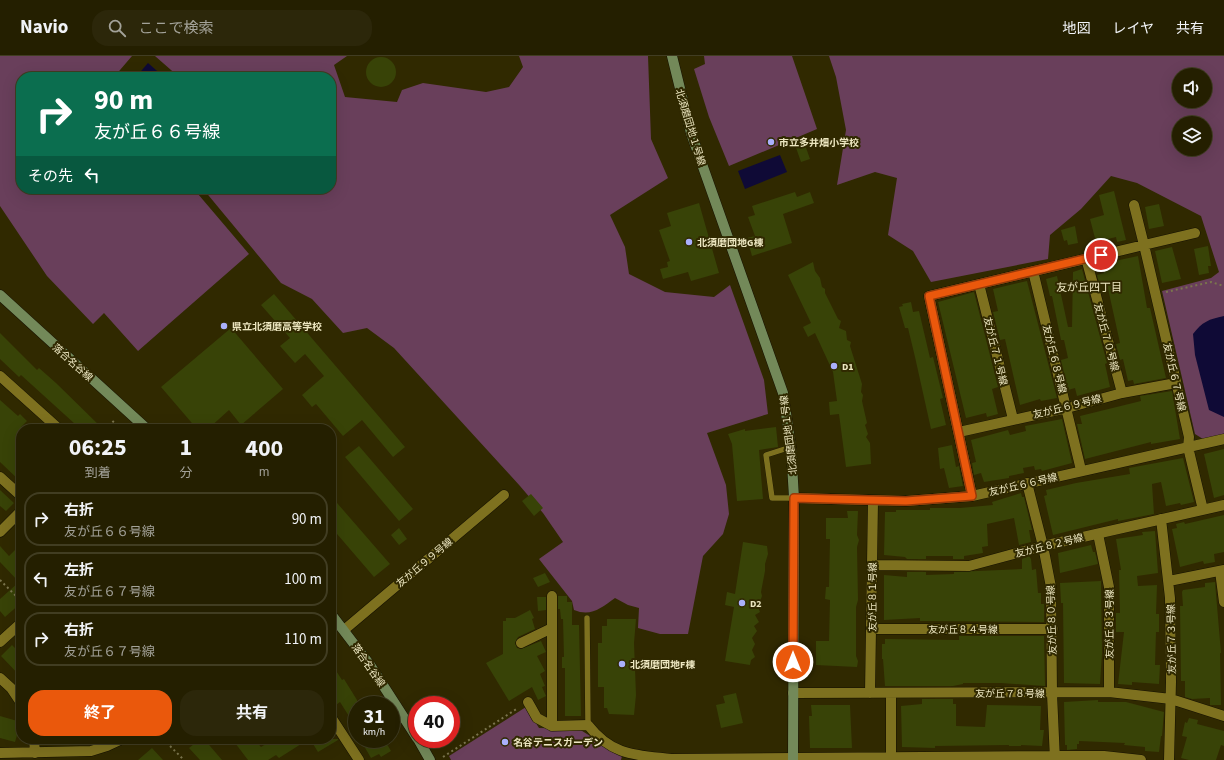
<!DOCTYPE html>
<html lang="ja">
<meta charset="utf-8">
<style>
:root{--surface:#241f00;--page:#2c270a;--text:#f1f3f6;--muted:#a3a299;--line:#413d22;--accent:#ea580c}
body{margin:0;font-family:"Source Sans 3","Noto Sans JP",sans-serif;background:var(--page);color:var(--text);height:100vh;display:flex;flex-direction:column;font-size:15px;white-space:nowrap}
*{box-sizing:border-box;margin:0}
p{font-size:13px;color:var(--muted)}
.icon{flex:none;width:22px;height:22px;fill:none;stroke:currentColor;stroke-width:2;stroke-linecap:round;stroke-linejoin:round}
.map{position:relative;flex:1;overflow:hidden}
.drawer{position:absolute;left:16px;top:368px;width:320px;height:320px;display:flex;flex-direction:column;background:var(--surface);border-radius:16px;box-shadow:0 4px 16px #0002,0 0 0 1px var(--line)}
.drawer>*{flex:none}
.hud{position:absolute;left:16px;top:16px;width:320px;height:122px;border-radius:16px;box-shadow:0 4px 16px #0002,0 0 0 1px var(--line);background:#0b6e4f;color:#fff;overflow:hidden}
.buttons{position:absolute;left:1172px;top:12px;display:grid;gap:8px}
.buttons a{display:grid;place-items:center;width:40px;height:40px;border-radius:50%;background:var(--surface);box-shadow:0 4px 16px #0002,0 0 0 1px var(--line);font-size:20px}
.speed{position:absolute;left:348px;top:640px;display:flex;gap:8px;font-size:20px;font-weight:700;text-align:center}
.speed>*{display:grid;place-content:center;width:52px;height:52px;border-radius:50%;background:var(--surface);box-shadow:0 4px 16px #0002,0 0 0 1px var(--line);line-height:1}
.speed small{font-size:10px;font-weight:400}
.speed .limit{border:6px solid #d22;background:#fff;color:#111}
.pin{position:absolute;display:grid;place-items:center;width:34px;height:34px;color:#fff;margin:-17px;border:2px solid #fff;border-radius:50%;box-shadow:0 1px 4px #0007}
.me{position:absolute;width:44px;margin:-22px;rotate:0deg;stroke-linejoin:round;filter:drop-shadow(0 0 3px #0008)}
.turn{display:flex;align-items:center;gap:14px;height:84px;padding:0 12px;font-size:18px}
.turn .icon{width:52px;height:52px;stroke-width:2.5}
.turn b{display:block;font-size:28px;line-height:34px}
.then{display:flex;align-items:center;height:38px;padding:0 12px;background:#0003;gap:8px;font-size:15px}
.eta{display:flex;justify-content:space-evenly;align-items:center;height:68px;text-align:center}
.eta b{font-size:24px;font-weight:700;line-height:28px}
.button{display:flex;gap:8px;margin-top:auto;padding:8px 12px}
.button a{flex:1;height:46px;border-radius:16px;background:var(--accent);color:#fff;font-size:16px;font-weight:700;line-height:46px;text-align:center}
.button a+a{background:var(--page);color:var(--text)}
ul{padding:0;list-style:none}
li{display:flex;align-items:center;gap:12px;height:54px;margin:0 8px 6px;padding:0 4px;border:2px solid var(--line);border-radius:16px}
li div{flex:1}
li b{display:block;font-size:15px}
li em{font-style:normal}
header{display:flex;align-items:center;gap:24px;box-sizing:border-box;height:56px;padding:0 20px;background:var(--surface);border-bottom:1px solid var(--line)}
header strong{font-size:19px}
nav{display:flex;gap:22px;margin-inline-start:auto;font-size:14px}
.search{width:280px;height:36px;background:var(--page);display:flex;align-items:center;gap:10px;box-sizing:border-box;padding:0 14px;border-radius:16px;color:var(--muted);font-size:15px}
.map>svg:first-child{display:block}
</style>
<header>
<strong>Navio</strong>
<div class="search"><svg class="icon" aria-label="search" viewBox="0 0 24 24"><circle cx="10" cy="10" r="6"/><path d="M15 15l6 6"/></svg>ここで検索</div>
<nav><a>地図</a><a>レイヤ</a><a>共有</a></nav>
</header>
<div class="map">
<svg width="1224" height="704" viewBox="0 0 1224 704">
<rect width="100%" height="100%" fill="#302900"/>
<path fill="#693f5b" fill-rule="evenodd" d="M0,0H132L114,21H21V133H198V138L249,198L138,295L104,257L93,268L47,220L0,150Z
M155,0H347L334,9L345,41L397,46L402,34L423,27L486,36L509,31L523,11L519,0H648L651,83L668,122L610,159L625,191L629,218L665,236L714,241L730,229L764,324L768,358L707,377L726,429L729,458L723,478L703,500L688,578H660L638,572L639,552L628,549L615,542C601,552 591,561 574,554L572,545L539,503L563,486L543,457L520,430L394,292L367,272L343,277L312,243L281,227L204,134L331,133V21H179Z
M704,0H792L817,73L729,110L709,61L694,13L705,8Z
M829,0H1224V378L1203,383L1195,378L1162,235L1211,222L1219,216L1201,160L1137,127L1111,120L1081,153L1050,179L1048,203L931,226L913,195L888,179L897,122L875,116L837,129L846,74L836,21ZM1179,19H1205V45H1179ZM1179,67H1205V93H1179Z
M526,651L539,672L579,673L622,700L621,704H451L449,700Z"/>
<path fill="#0f0a36" d="M148,7L164,21H136Z
M780,99L787,116L745,133L738,115Z
M1224,260V361L1209,354L1195,299L1193,278C1202,266 1209,263 1224,260Z"/>
<path fill="#384307" d="M366 16a15 15 0 1 1 30 0a15 15 0 1 1-30 0Z
M803,83L810,103L801,106L794,86Z
M1114,135L1126,184L1117,186L1116,181L1096,186L1090,163L1104,159L1099,139Z
M795,136L797,141L810,136L814,147L783,158L792,187L752,200L747,182L755,180L748,161L755,159L752,150Z
M699,147L719,217L691,225L688,216L663,223L660,213L668,211L667,206L670,205L659,174L671,170L667,157Z
M1159,148L1164,170L1149,173L1145,151Z
M1075,170L1078,187L1068,189L1067,184L1064,185L1061,174Z
M1208,190L1211,210H1208L1209,217L1199,219L1194,193Z
M1172,191L1181,223L1162,227L1155,195Z
M1138,200L1147,252H1150L1166,322L1134,328L1133,324L1128,325L1123,303L1120,304L1116,288L1120,287L1107,228L1100,230L1097,219L1104,217L1101,208Z
M813,206L815,215L820,222L822,231L825,233V237L838,263L841,265L839,272L846,275L847,284L851,286L850,290L862,328L861,336L863,339L862,345L867,367L865,369L868,378L866,381L870,387L871,408L846,411L839,358L830,359L829,346L837,345L833,316L815,277L808,281L803,271L811,267L788,219Z
M1082,213L1107,307L1105,308L1110,331L1077,340L1075,332L1068,334L1061,304L1068,302L1064,284H1061L1052,240H1050L1046,223L1057,220L1068,271H1072L1073,216Z
M1027,225L1057,342L1041,345L1040,343L1020,349L1005,283L1000,284L993,256L998,255L993,233Z
M974,236L998,331L992,333L998,358L987,361L986,357L966,362L938,246Z
M274,238L405,391L393,401L362,364L343,380L316,348L312,351L302,339L324,320L305,298L295,307L280,290L290,282L261,249Z
M911,246L913,256L919,255L930,302L933,301L943,342L940,343L946,369L931,373L915,301L908,272H905L899,251L903,250L902,248Z
M231,272L283,333L241,369L229,354L208,373H197L161,331Z
M0,277L37,314L39,312L56,327L103,373H70L75,368L21,319L19,321L0,303Z
M1172,335L1180,383L1151,388V386L1085,403L1077,368H1082L1080,360L1141,345L1140,340Z
M0,344L18,360L20,358L27,365L21,371V426L0,406Z
M1062,363L1072,407L1042,415L1041,413L1035,414L1034,410L1023,412L1024,417L1009,420V422L984,426L981,417L974,419L972,407L976,406L971,384L1008,374L1010,379L1026,375L1025,370Z
M776,371L778,391L759,394L763,443L737,445L732,388L728,378L745,373V375Z
M952,389L956,411L959,410L963,430L949,432L944,412L940,413L938,392Z
M359,390L413,453L399,465L345,401Z
M1224,393V439L1214,442L1204,398Z
M1183,402L1194,446L1181,449L1180,447L1166,450L1161,426L1152,428L1154,458L1118,465V463L1053,479L1044,440L1047,439L1046,434L1076,427L1130,418L1129,412Z
M0,434L14,447L6,455L0,450Z
M1021,437L1022,441H1024L1032,474H1029L1031,486L1019,489L1014,462L987,468L988,490L982,491L983,497L964,500V503H953V500H926V503H907L905,501L884,499L885,456H896V454H930V452H960L993,449L992,446Z
M531,438L543,452L534,460L522,445Z
M331,440L390,508L374,521L331,471Z
M847,455H858L857,479L859,484L857,491L858,544L856,551V600L858,605L857,611L816,609V585H829L830,544L825,543L826,531H829L830,483H826V462H848Z
M1224,459V496L1214,498L1215,506L1204,508L1203,505L1180,511L1172,473L1177,472L1176,468L1184,466L1185,468Z
M399,472L407,483L399,489L391,479Z
M1155,475L1158,517L1137,520L1138,530L1157,529L1156,558H1159V576H1156L1155,609H1160L1159,628L1132,626V629L1118,628L1124,576H1116V557H1120L1119,514H1121L1116,483L1143,479L1142,476Z
M743,486L767,490L768,498L765,508V515L761,536L762,540L758,551L760,556L755,559L759,566L754,570L757,575L752,582L755,588L752,594L755,601L751,604L750,609L725,605L734,551L725,549L727,536L735,538Z
M21,488V547L5,561L0,555V543L19,526L0,506V490L9,500Z
M1091,489L1093,496H1095L1098,508L1060,517L1058,497Z
M1029,500L1031,503L1032,514L1036,513L1038,537H1041V548H1044V566L920,565V562L884,564V519L907,521V516H926V519L954,518V516L1022,513V503Z
M545,517L550,526L538,531L533,522Z
M1101,525L1102,597L1100,628L1064,627L1063,547H1061L1060,527Z
M1215,526L1221,597H1220L1221,649H1210V642L1192,643L1185,641V625H1181L1180,550H1183L1182,536L1183,534L1205,531V527Z
M558,540H567V546H572V569H579L581,660H565V612H562V601H564L563,563H561L560,553H558Z
M537,541H546V554L538,555Z
M530,554L534,562L532,563L535,573L518,581L515,587L517,592L521,593L541,585L546,596L537,600L545,615L540,618L545,630L542,631L546,640L538,644L532,631L509,645L486,607L503,598V565H506V562H515Z
M607,563H636L634,587L636,639L634,659L609,658L607,652H604V631H598V587H602V570H607Z
M959,580H1044L1045,630L1001,627H963V628L953,630H885L883,603H882V588H885V583L959,584Z
M12,589L21,598V621L1,600Z
M331,607L342,624L344,623L357,644V673L340,646L336,649L331,639Z
M736,637L743,667L721,672L716,649L725,647L723,640Z
M922,643H953V648H956V670L985,671L987,649L1041,650L1040,674H1044L1042,690L1021,689V690H1009V689L935,690V692L902,691L901,650L922,648Z
M1098,644V646H1126L1164,656L1162,680H1161L1159,696L1145,695V691L1124,689L1125,687L1079,685V688H1077V693L1067,694V689H1065L1064,646Z
M811,649H850L852,692H810L809,660H812Z
M0,660L21,666L15,686L0,682Z
M1189,662L1198,664L1197,668L1224,675V690L1221,689L1216,704H1189L1181,702L1187,681L1182,680L1185,666L1187,667Z
M190,683H204L222,704H200L189,692L194,688Z
M232,683H254L261,691L274,683H309L279,702L276,699L268,704H248Z
M310,683H338V684L318,696Z
M360,683H384L391,695L381,701L379,698L371,702Z
M152,692L163,704H138Z"/>
<g fill="none" stroke-linecap="round" stroke-linejoin="round">
<defs>
<path id="lane" d="M791,391L766,399L772,442H794
M587,562L588,669"/>
<path id="street" d="M1134,149L1144,189L1195,177
M1086,202L1122,337
M1033,215L1081,414
M979,228L1013,363
M0,320L59,373
M959,376L1067,352L1122,337L1176,327
M0,421L21,440
M1027,427L1043,490L1051,531L1052,638L1055,704
M972,440L929,240L1144,189L1189,381L1188,391L1203,454
M794,442L906,445L972,440L1224,383
M1161,463L1170,542L1171,626L1169,704
M0,476L21,455
M1098,478L1109,531V636
M872,509L969,510L1043,490L1224,449
M1220,515L1224,546
M1169,525L1224,514
M552,540V670
M873,573H1053
M344,574L504,439
M0,586L21,567
M521,587L552,572
M0,622L11,632L21,647
M793,637L1109,636L1171,643L1224,660
M870,637L873,445
M528,646L537,662L552,670L588,669C612,700 636,699 671,703L1055,700H1104L1141,704
M331,661L359,704
M34,683L35,697
M0,697L91,695L107,690L122,683
M891,704V637"/>
<path id="secondary" d="M672,0L691,77L783,337L791,391L794,442L793,704
M0,239L147,373
M331,558L370,609L417,682
M418,683L430,704"/>
</defs>
<use href="#lane" stroke="#151100" stroke-width="6"/>
<use href="#street" stroke="#151100" stroke-width="11"/>
<use href="#secondary" stroke="#151100" stroke-width="11"/>
<path stroke="#7b754d" stroke-width="2" stroke-dasharray="2 3" stroke-linecap="butt" d="M1166,236L1211,226L1224,230
M105,373L116,363
M0,524L21,545
M163,683L184,704
M443,701L518,652"/>
<use href="#lane" stroke="#7e711f" stroke-width="5.5"/>
<use href="#street" stroke="#7e711f" stroke-width="10"/>
<use href="#secondary" stroke="#738959" stroke-width="10"/>
</g>
<g fill="none" stroke-linecap="round" stroke-linejoin="round">
<defs>
<path id="route" d="M793,606L794,442L906,445L972,440L929,240L1101,199"/>
</defs>
<use href="#route" stroke="#983908" stroke-width="10"/>
<use href="#route" stroke="#ea580c" stroke-width="7"/>
</g>
<g fill="#aab0fc" stroke="#302900" stroke-width="1.5">
<circle cx="771" cy="86" r="4"/>
<circle cx="689" cy="186" r="4"/>
<circle cx="224" cy="270" r="4"/>
<circle cx="834" cy="310" r="4"/>
<circle cx="742" cy="547" r="4"/>
<circle cx="622" cy="608" r="4"/>
<circle cx="505" cy="686" r="4"/>
</g>
<g text-anchor="middle" stroke-width="4" stroke-linejoin="round" paint-order="stroke">
<g font-size="10" fill="#ede7c1" stroke="#302900">
<text transform="translate(691 71) rotate(73)" y="4">北須磨団地１号線</text>
<text transform="translate(1107 281) rotate(75)" y="4">友が丘７０号線</text>
<text transform="translate(996 295) rotate(76)" y="4">友が丘７１号線</text>
<text transform="translate(1055 303) rotate(76)" y="4">友が丘６８号線</text>
<text transform="translate(73 306) rotate(42)" y="4">落合名谷線</text>
<text transform="translate(1175 321) rotate(77)" y="4">友が丘６７号線</text>
<text transform="translate(1067 350) rotate(-14)" y="4">友が丘６９号線</text>
<text transform="translate(788 379) rotate(-97)" y="4">北須磨団地１号線</text>
<text transform="translate(1023 428) rotate(-13)" y="4">友が丘６６号線</text>
<text transform="translate(1049 489) rotate(-14)" y="4">友が丘８２号線</text>
<text transform="translate(424 506) rotate(-40)" y="4">友が丘９９号線</text>
<text transform="translate(872 541) rotate(-90)" y="4">友が丘８１号線</text>
<text transform="translate(1051 564) rotate(-92)" y="4">友が丘８０号線</text>
<text transform="translate(1109 568) rotate(-90)" y="4">友が丘８３号線</text>
<text x="963" y="577">友が丘８４号線</text>
<text transform="translate(1171 583) rotate(-91)" y="4">友が丘７３号線</text>
<text transform="translate(369 609) rotate(55)" y="4">落合名谷線</text>
<text x="1010" y="641">友が丘７８号線</text>
</g>
<g font-size="10" font-weight="bold" fill="#ede7c1" stroke="#302900" text-anchor="start">
<text x="779" y="90">市立多井畑小学校</text>
<text x="697" y="190">北須磨団地G棟</text>
<text x="232" y="274">県立北須磨高等学校</text>
<text x="842" y="314">D1</text>
<text x="750" y="551">D2</text>
<text x="630" y="612">北須磨団地F棟</text>
<text x="513" y="690">名谷テニスガーデン</text>
</g>
<g font-size="11" fill="#ede7c1" stroke="#302900">
<text x="1089" y="235">友が丘四丁目</text>
</g>
</g>
</svg>
<div class="buttons">
<a><svg class="icon" aria-label="sound" viewBox="0 0 24 24"><path d="M4 9h4l5-4v14l-5-4H4zM17 9q2 3 0 6"/></svg></a>
<a><svg class="icon" aria-label="layers" viewBox="0 0 24 24"><path d="M12 4l9 5-9 5-9-5zM3 14l9 5 9-5"/></svg></a>
</div>
<div class="speed"><div>31<small>km/h</small></div><div class="limit">40</div></div>
<div class="pin" style="left:1101px;top:199px;background:#d93025"><svg class="icon" aria-label="arrive" viewBox="0 0 24 24"><path d="M6 21V4h12l-3 4 3 4H6"/></svg></div>
<svg class="me" style="left:793px;top:606px" viewBox="-20 -20 40 40"><circle r="17" fill="#ea580c" stroke="#fff" stroke-width="3"/><path d="M0-11L8 9 0 5-8 9z" fill="#fff"/></svg>
<div class="hud">
<div class="turn"><svg class="icon" aria-label="right" viewBox="0 0 24 24"><path d="M7 20v-9h11M14 6l5 5-5 5"/></svg><div><b>90 m</b>友が丘６６号線</div></div>
<div class="then">その先<svg class="icon" aria-label="left" viewBox="0 0 24 24"><path d="M17 20v-9H6M10 6l-5 5 5 5"/></svg></div>
</div>
<section class="drawer">
<div class="eta">
<div><b>06:25</b><p>到着</p></div>
<div><b>1</b><p>分</p></div>
<div><b>400</b><p>m</p></div>
</div>
<ul>
<li><svg class="icon" aria-label="right" viewBox="0 0 24 24"><path d="M7 20v-9h11M14 6l5 5-5 5"/></svg><div><b>右折</b><p>友が丘６６号線</p></div><em>90 m</em></li>
<li><svg class="icon" aria-label="left" viewBox="0 0 24 24"><path d="M17 20v-9H6M10 6l-5 5 5 5"/></svg><div><b>左折</b><p>友が丘６７号線</p></div><em>100 m</em></li>
<li><svg class="icon" aria-label="right" viewBox="0 0 24 24"><path d="M7 20v-9h11M14 6l5 5-5 5"/></svg><div><b>右折</b><p>友が丘６７号線</p></div><em>110 m</em></li>
</ul>
<div class="button"><a>終了</a><a>共有</a></div>
</section>
</div>
